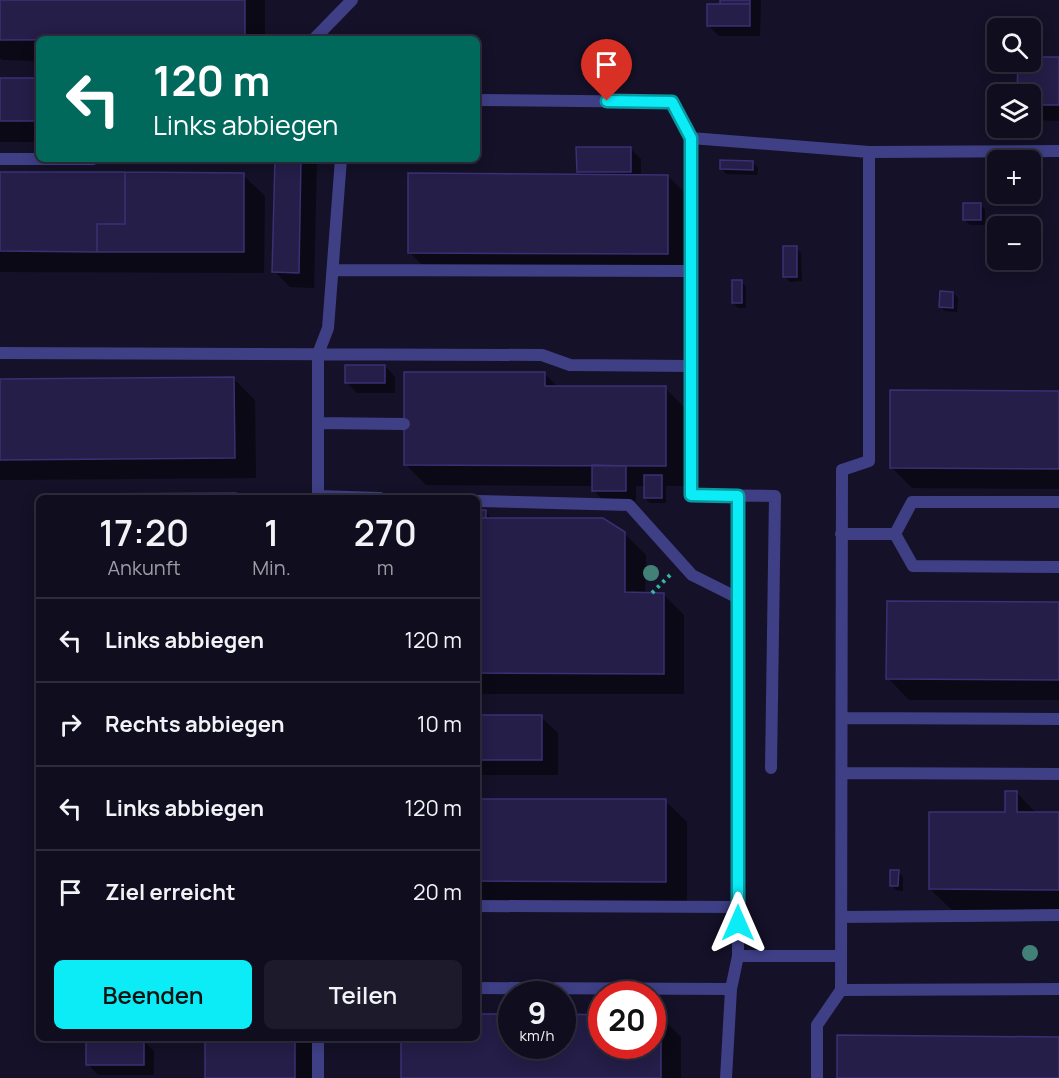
<!DOCTYPE html>
<html lang="de">
<meta charset="utf-8">
<style>
:root{--surface:#0f0d1e;--page:#1d1b2b;--text:#f1f3f6;--muted:#9b9ca4;--line:#2f2d3c;--accent:#0cecf7}
body{margin:0;font-family:Manrope,sans-serif;background:var(--page);color:var(--text);height:100vh;display:flex;flex-direction:column;font-size:22px;white-space:nowrap}
*{box-sizing:border-box;margin:0}
p{font-size:20px;color:var(--muted)}
.icon{flex:none;width:33px;height:33px;fill:none;stroke:currentColor;stroke-width:2;stroke-linecap:round;stroke-linejoin:round}
.map{position:relative;flex:1;overflow:hidden}
.details{position:absolute;left:36px;top:495px;width:444px;height:546px;display:flex;flex-direction:column;background:var(--surface);border-radius:9px;box-shadow:0 3px 15px #0003,0 0 0 2px var(--line)}
.details>*{flex:none}
.top-card{position:absolute;left:36px;top:36px;width:444px;height:126px;border-radius:9px;box-shadow:0 3px 15px #0003,0 0 0 2px var(--line);background:#00695c;color:#fff;overflow:hidden}
.controls{position:absolute;left:987px;top:18px;display:grid;gap:12px}
.controls a{display:grid;place-items:center;width:54px;height:54px;border-radius:9px;background:var(--surface);box-shadow:0 3px 15px #0003,0 0 0 2px var(--line);font-size:30px}
.speed{position:absolute;left:498px;top:981px;display:flex;gap:12px;font-size:30px;font-weight:700;text-align:center}
.speed>*{display:grid;place-content:center;width:78px;height:78px;border-radius:50%;background:var(--surface);box-shadow:0 3px 15px #0003,0 0 0 2px var(--line);line-height:1}
.speed small{font-size:15px;font-weight:400}
.speed .limit{border:9px solid #d22;background:#fff;color:#111}
.pin{position:absolute;display:grid;place-items:center;width:51px;height:51px;color:#fff;margin:-62px -26px;border-radius:50% 50% 50% 0;rotate:-45deg;box-shadow:0 0 6px #0007}
.pin .icon{rotate:45deg}
.me{position:absolute;width:66px;margin:-33px;rotate:0deg;stroke-linejoin:round;filter:drop-shadow(0 0 4px #0008)}
.turn{display:flex;align-items:center;gap:21px;height:126px;padding:0 18px;font-size:27px}
.turn .icon{width:78px;height:78px;stroke-width:2.5}
.turn b{display:block;font-size:42px;line-height:51px}
.eta{display:flex;justify-content:space-evenly;align-items:center;height:102px;text-align:center}
.eta b{font-size:36px;font-weight:600;line-height:42px}
.button{display:flex;gap:12px;margin-top:auto;padding:12px 18px}
.button a{flex:1;height:69px;border-radius:9px;background:var(--accent);color:#111;font-size:24px;font-weight:600;line-height:69px;text-align:center}
.button a+a{background:var(--page);color:var(--text)}
ul{padding:0;list-style:none}
li{display:flex;align-items:center;gap:18px;height:84px;padding:0 18px;border-top:2px solid var(--line)}
li div{flex:1}
li b{display:block;font-size:22px}
li em{font-style:normal}
.map>svg:first-child{display:block}
</style>
<div class="map">
<svg width="1059" height="1078" viewBox="0 0 1059 1078">
<rect width="100%" height="100%" fill="#141128"/>
<path fill="#0007" d="M0,0H265V39H39V61L3,60L0,58Z
M722,0H761L760,36H719L708,25L722,5Z
M1059,59V121L1034,120L1030,116V94H1018L1019,62Z
M0,80H39V142H0Z
M630,148L641,159V176H668L689,197V275L431,274L410,253L583,176L578,171Z
M276,159H317L314,288L290,287L274,271Z
M753,163L758,168L757,175L726,174L722,169Z
M0,173L243,175L265,196L264,273L0,272Z
M980,204L985,209V225H970L965,220Z
M796,248L801,253L802,281L790,282L785,277Z
M741,282L746,287V308H738L733,303Z
M953,293L958,298L957,312L945,311L940,306Z
M385,366L395,377V393H357L346,382Z
M545,374L558,387L665,388L686,409V486H666V503H650L645,498V486H636V501H604L593,490L594,486L426,485L405,464Z
M234,379L255,400L256,478L0,480V381Z
M1059,393V489L912,488L891,467Z
M477,512H486L491,519L624,533L646,555L645,594H663L684,615V694H477Z
M1059,603V700H909L888,678Z
M477,717H541L558,733V775H477Z
M1017,793L1037,814H1059V911L952,910L930,889L1006,813Z
M477,800L665,801L687,822V902H477Z
M898,872L903,877V891L896,890L891,885Z
M477,1016L512,1046H652L660,1016L681,1037V1078H402V1038H477Z
M207,1038H316V1078H207Z
M143,1040L154,1051V1075H98L88,1064Z"/>
<path fill="#241e48" stroke="#3a3073" stroke-width="1.5" d="M0,0H245V39L0,40Z
M720,0H750V4H720Z
M707,4H750V26H707Z
M1030,57H1059V105H1030V94H1017L1018,62H1030Z
M0,78H39V121H0Z
M576,147H631V172H577Z
M275,159H301L299,273L272,272Z
M720,160L753,161V170L720,169Z
M0,172H125V224H97V252L0,251Z
M125,172L244,173V252H97V224H125Z
M408,173L668,175V254L408,253Z
M963,203H981V220H963Z
M783,246H797V277H783Z
M732,280H742V303H732Z
M940,291L953,292V308L939,307Z
M345,365H385V383H345Z
M404,372H545V386H666V466L404,465Z
M234,377L235,458L0,460V379Z
M890,390L1059,391V469L890,468Z
M592,465L626,466V491H592Z
M644,475H662V498H644Z
M236,493V498H81V494Z
M477,510H486V518H477Z
M477,518H603L625,532V592L664,593V674L477,673Z
M887,601L1059,602V680L886,679Z
M477,715H542V760H477Z
M1005,791H1017V812H1059V890L929,889V812H1005Z
M477,799H666V882L477,881Z
M890,870H899L898,886H890Z
M477,1014H512V1046H562V1014L602,1015V1046H652V1015H661V1078H401V1038H477Z
M837,1035L1059,1037V1078H837Z
M86,1038H144V1065H86Z
M205,1038H295V1078H205Z"/>
<g fill="none" stroke-linecap="round" stroke-linejoin="round">
<path stroke="#34b6a7" stroke-width="4" stroke-dasharray="3 4.5" stroke-linecap="butt" d="M652,593L671,574"/>
<path stroke="#3e3f85" stroke-width="12" d="M314,39L352,0
M477,100L673,102L691,138V495L775,496L771,768
M691,138L869,152L1059,151
M0,159H93
M333,270L691,271
M0,353L542,355L570,365L691,366
M318,423L404,424
M318,496L380,498
M318,498V354L328,328L341,159
M477,501L629,505L692,575L738,598
M841,534H895
M895,534L913,566L1059,567
M895,534L912,502H1059
M842,718L1059,719
M842,773L1059,774
M477,906L737,907
M842,917L1059,915
M738,956H841
M477,988L731,989
M841,990L1059,989
M318,1038V1078
M726,1078L731,989L738,956V496
M817,1078V1025L841,990L842,470L869,461V152"/>
</g>
<g fill="#418177">
<circle cx="651" cy="573" r="8"/>
<circle cx="1030" cy="953" r="8"/>
</g>
<g fill="none" stroke-linecap="round" stroke-linejoin="round">
<defs>
<path id="route" d="M607,101L672,102L691,138V495L738,496V923"/>
</defs>
<use href="#route" stroke="#0899a1" stroke-width="15"/>
<use href="#route" stroke="#0cecf7" stroke-width="10"/>
</g>
</svg>
<div class="controls">
<a><svg class="icon" aria-label="search" viewBox="0 0 24 24"><circle cx="10" cy="10" r="6"/><path d="M15 15l6 6"/></svg></a>
<a><svg class="icon" aria-label="layers" viewBox="0 0 24 24"><path d="M12 4l9 5-9 5-9-5zM3 14l9 5 9-5"/></svg></a>
<a>+</a>
<a>−</a>
</div>
<div class="speed"><div>9<small>km/h</small></div><div class="limit">20</div></div>
<div class="pin" style="left:607px;top:101px;background:#d93025"><svg class="icon" aria-label="arrive" viewBox="0 0 24 24"><path d="M6 21V4h12l-3 4 3 4H6"/></svg></div>
<svg class="me" style="left:738px;top:923px" viewBox="-20 -20 40 40"><path d="M0-17L14 15 0 8-14 15z" fill="#0cecf7" stroke="#fff" stroke-width="4"/></svg>
<div class="top-card">
<div class="turn"><svg class="icon" aria-label="left" viewBox="0 0 24 24"><path d="M17 20v-9H6M10 6l-5 5 5 5"/></svg><div><b>120 m</b>Links abbiegen</div></div>
</div>
<section class="details">
<div class="eta">
<div><b>17:20</b><p>Ankunft</p></div>
<div><b>1</b><p>Min.</p></div>
<div><b>270</b><p>m</p></div>
</div>
<ul>
<li><svg class="icon" aria-label="left" viewBox="0 0 24 24"><path d="M17 20v-9H6M10 6l-5 5 5 5"/></svg><div><b>Links abbiegen</b></div><em>120 m</em></li>
<li><svg class="icon" aria-label="right" viewBox="0 0 24 24"><path d="M7 20v-9h11M14 6l5 5-5 5"/></svg><div><b>Rechts abbiegen</b></div><em>10 m</em></li>
<li><svg class="icon" aria-label="left" viewBox="0 0 24 24"><path d="M17 20v-9H6M10 6l-5 5 5 5"/></svg><div><b>Links abbiegen</b></div><em>120 m</em></li>
<li><svg class="icon" aria-label="arrive" viewBox="0 0 24 24"><path d="M6 21V4h12l-3 4 3 4H6"/></svg><div><b>Ziel erreicht</b></div><em>20 m</em></li>
</ul>
<div class="button"><a>Beenden</a><a>Teilen</a></div>
</section>
</div>
